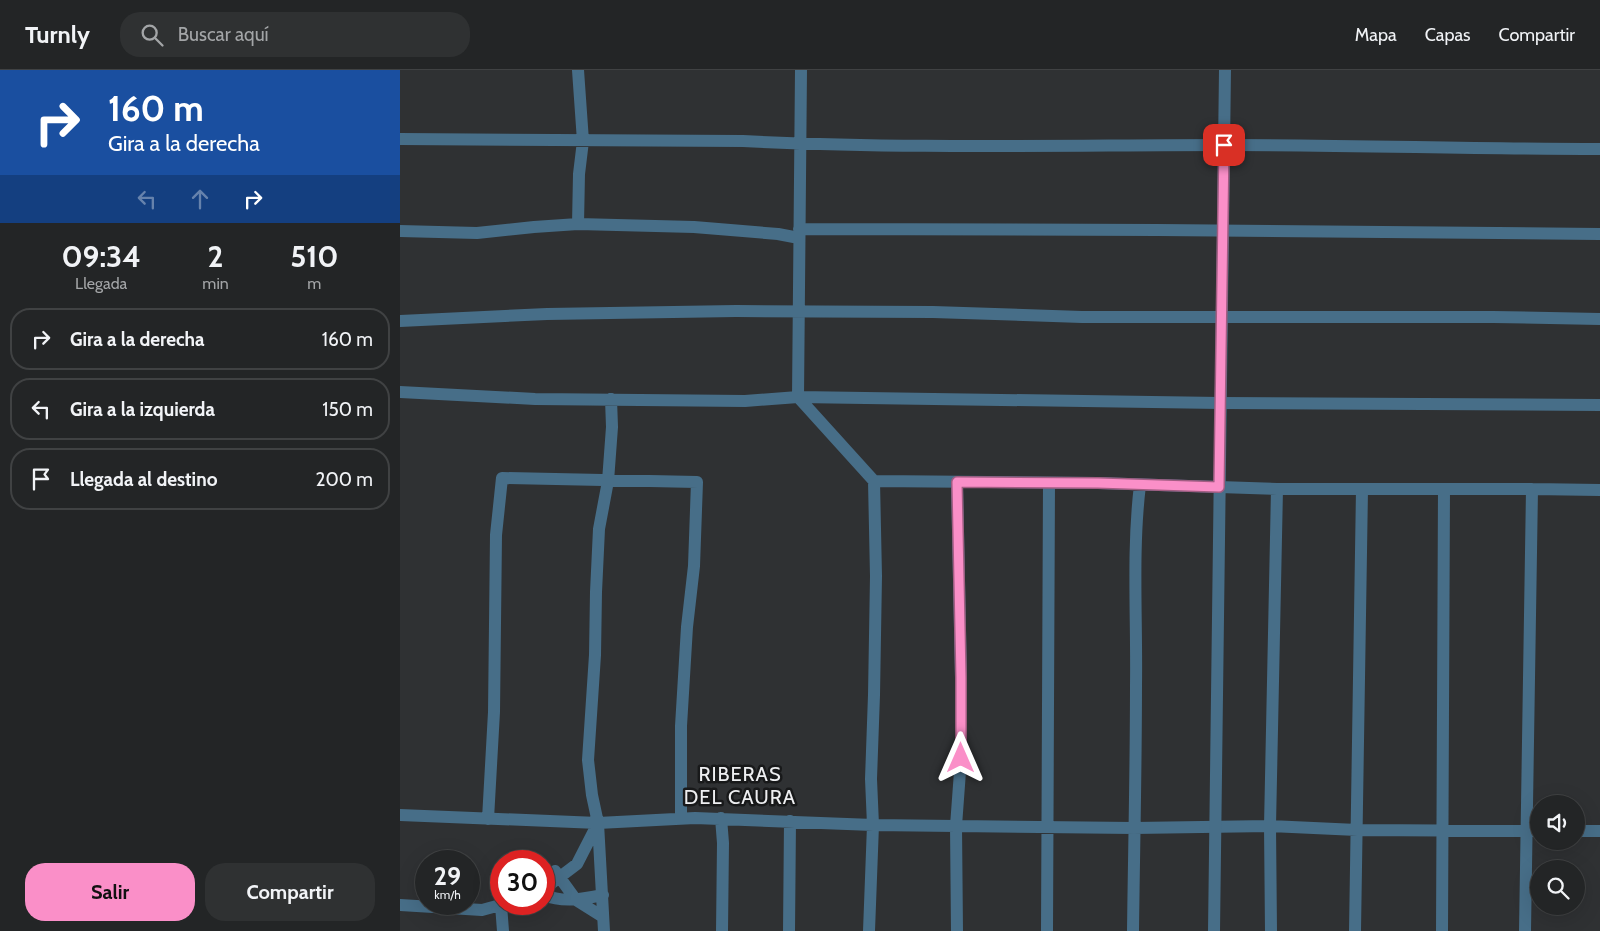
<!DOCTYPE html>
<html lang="es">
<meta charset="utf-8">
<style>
:root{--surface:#232526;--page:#2f3132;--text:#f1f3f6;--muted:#a3a5a7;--line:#404243;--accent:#fa8fc8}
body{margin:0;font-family:Cabin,sans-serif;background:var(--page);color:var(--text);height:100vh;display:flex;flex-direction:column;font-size:19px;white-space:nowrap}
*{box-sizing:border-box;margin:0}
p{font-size:16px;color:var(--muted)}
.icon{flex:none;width:28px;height:28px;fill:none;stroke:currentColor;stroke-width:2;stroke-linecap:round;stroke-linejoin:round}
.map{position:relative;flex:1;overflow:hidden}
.sheet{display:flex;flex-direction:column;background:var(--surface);width:400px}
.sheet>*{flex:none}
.hud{background:#1a4fa0;color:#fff;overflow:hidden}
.tools{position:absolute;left:1130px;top:725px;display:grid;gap:10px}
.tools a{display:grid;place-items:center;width:55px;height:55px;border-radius:50%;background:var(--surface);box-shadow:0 5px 20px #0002,0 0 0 1px var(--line);font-size:25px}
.speed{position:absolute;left:15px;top:780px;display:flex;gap:10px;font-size:25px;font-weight:700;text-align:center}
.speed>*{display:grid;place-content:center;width:65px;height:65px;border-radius:50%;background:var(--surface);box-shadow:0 5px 20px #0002,0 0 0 1px var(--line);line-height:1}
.speed small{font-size:12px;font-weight:400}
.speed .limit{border:8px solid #d22;background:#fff;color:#111}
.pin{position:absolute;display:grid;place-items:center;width:42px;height:42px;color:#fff;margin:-21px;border-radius:10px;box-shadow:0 2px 8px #0006}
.me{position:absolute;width:55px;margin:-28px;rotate:0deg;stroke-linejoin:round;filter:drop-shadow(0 0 4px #0008)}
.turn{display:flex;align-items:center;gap:18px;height:105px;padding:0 25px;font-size:22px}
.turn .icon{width:65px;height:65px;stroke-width:2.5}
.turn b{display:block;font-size:35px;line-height:42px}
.lanes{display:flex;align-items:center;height:48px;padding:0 25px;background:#0003;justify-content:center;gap:25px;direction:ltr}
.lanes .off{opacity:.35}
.eta{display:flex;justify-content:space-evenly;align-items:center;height:85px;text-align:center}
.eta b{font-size:30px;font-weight:700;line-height:35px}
.cta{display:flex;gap:10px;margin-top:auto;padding:10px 25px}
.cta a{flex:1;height:58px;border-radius:20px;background:var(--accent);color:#111;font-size:20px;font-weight:700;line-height:58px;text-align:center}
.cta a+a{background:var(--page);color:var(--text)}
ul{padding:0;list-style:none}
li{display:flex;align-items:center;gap:15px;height:62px;margin:0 10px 8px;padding:0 15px;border:2px solid var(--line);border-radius:20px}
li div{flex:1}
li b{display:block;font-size:19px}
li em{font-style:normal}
header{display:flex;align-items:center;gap:30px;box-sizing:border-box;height:70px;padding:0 25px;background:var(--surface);border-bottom:1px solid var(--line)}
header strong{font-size:24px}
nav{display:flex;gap:28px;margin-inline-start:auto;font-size:18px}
.search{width:350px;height:45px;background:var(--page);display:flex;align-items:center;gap:12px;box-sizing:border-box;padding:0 18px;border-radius:20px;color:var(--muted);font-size:19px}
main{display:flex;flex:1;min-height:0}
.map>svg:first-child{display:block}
</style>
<header>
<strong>Turnly</strong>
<div class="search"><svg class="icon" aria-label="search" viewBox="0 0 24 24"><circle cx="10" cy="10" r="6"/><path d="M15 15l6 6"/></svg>Buscar aquí</div>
<nav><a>Mapa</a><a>Capas</a><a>Compartir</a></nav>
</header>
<main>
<section class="sheet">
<div class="hud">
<div class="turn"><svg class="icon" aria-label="right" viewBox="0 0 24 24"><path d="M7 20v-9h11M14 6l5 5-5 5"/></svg><div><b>160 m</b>Gira a la derecha</div></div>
<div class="lanes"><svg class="icon off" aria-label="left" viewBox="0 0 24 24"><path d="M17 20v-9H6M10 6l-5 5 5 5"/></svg><svg class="icon off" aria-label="ahead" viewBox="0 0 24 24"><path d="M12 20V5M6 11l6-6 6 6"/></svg><svg class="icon" aria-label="right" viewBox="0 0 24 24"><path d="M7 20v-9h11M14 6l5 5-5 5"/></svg></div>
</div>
<div class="eta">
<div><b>09:34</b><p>Llegada</p></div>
<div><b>2</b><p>min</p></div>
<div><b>510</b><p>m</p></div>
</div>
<ul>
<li><svg class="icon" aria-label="right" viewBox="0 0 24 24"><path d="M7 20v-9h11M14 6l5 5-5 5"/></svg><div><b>Gira a la derecha</b></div><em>160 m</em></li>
<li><svg class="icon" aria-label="left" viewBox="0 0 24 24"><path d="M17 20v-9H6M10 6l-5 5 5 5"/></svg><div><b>Gira a la izquierda</b></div><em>150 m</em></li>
<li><svg class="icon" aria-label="arrive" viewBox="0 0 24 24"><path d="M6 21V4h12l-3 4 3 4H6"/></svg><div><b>Llegada al destino</b></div><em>200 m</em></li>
</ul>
<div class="cta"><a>Salir</a><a>Compartir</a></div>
</section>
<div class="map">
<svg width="1200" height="861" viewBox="0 0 1200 861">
<rect width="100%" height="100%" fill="#2f3133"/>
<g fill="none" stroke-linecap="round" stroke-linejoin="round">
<path stroke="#476e88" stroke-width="12" d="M401,0L398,327L474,411L698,413L877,419H1132L1200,420
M0,69L343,71C505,79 668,75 830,75C953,75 1077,79 1200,79
M178,154L179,104L183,71L178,0
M399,159L758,160L1200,164
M0,161L77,163L134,157L178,154L294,157L378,164L399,168
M0,251L147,244L336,241L533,242L682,247H1093L1200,249
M0,322L135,329L345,331L398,327L820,333L1200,335
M557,412L561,608V688L556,756L557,861
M0,745L198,753
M321,748L323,773L322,861
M88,749L94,642L96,465L102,408L297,412L294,496L287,557L281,656V748
M1176,761H1200
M155,801L176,830L203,847
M144,819L177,794L198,753L295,748L473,755L734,758L870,756L957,760L1139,761
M144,825C163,833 183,829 203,825
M0,835L82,840L104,834
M101,835L103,861
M204,861L198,753L192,725L188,690L195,585L196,522L199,459L208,411L212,357L211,329
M389,861L390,751
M469,861L473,755L471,709L474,625L476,506L474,411
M647,861L649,413
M733,861C734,779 736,697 736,615C737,548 732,481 740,415
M871,861L870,756L877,419
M955,861L962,419
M1042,861L1044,419
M1125,861L1132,419"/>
<path stroke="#476e88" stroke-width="12" d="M814,861L825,0"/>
</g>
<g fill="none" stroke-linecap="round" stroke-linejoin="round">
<defs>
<path id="route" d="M561,688V608L557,412L698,413L819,417L824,75"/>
</defs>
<use href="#route" stroke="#a25d82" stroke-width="12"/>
<use href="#route" stroke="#fa8fc8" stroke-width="9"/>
</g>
<g text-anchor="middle" stroke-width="5" stroke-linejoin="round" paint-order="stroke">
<g font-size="20" letter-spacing="1" fill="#eeeff1" stroke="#18191a">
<text x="340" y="711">RIBERAS<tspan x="340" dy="23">DEL CAURA</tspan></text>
</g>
</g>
</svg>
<div class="tools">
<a><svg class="icon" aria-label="sound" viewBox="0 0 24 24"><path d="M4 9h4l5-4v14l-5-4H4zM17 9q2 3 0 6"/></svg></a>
<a><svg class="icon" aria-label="search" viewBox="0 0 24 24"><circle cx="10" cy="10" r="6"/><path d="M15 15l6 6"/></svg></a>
</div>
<div class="speed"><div>29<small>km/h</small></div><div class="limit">30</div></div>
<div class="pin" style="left:824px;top:75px;background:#d93025"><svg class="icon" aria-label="arrive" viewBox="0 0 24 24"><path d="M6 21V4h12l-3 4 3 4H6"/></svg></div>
<svg class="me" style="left:561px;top:688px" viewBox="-20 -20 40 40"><path d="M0-17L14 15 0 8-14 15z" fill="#fa8fc8" stroke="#fff" stroke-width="4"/></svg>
</div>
</main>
